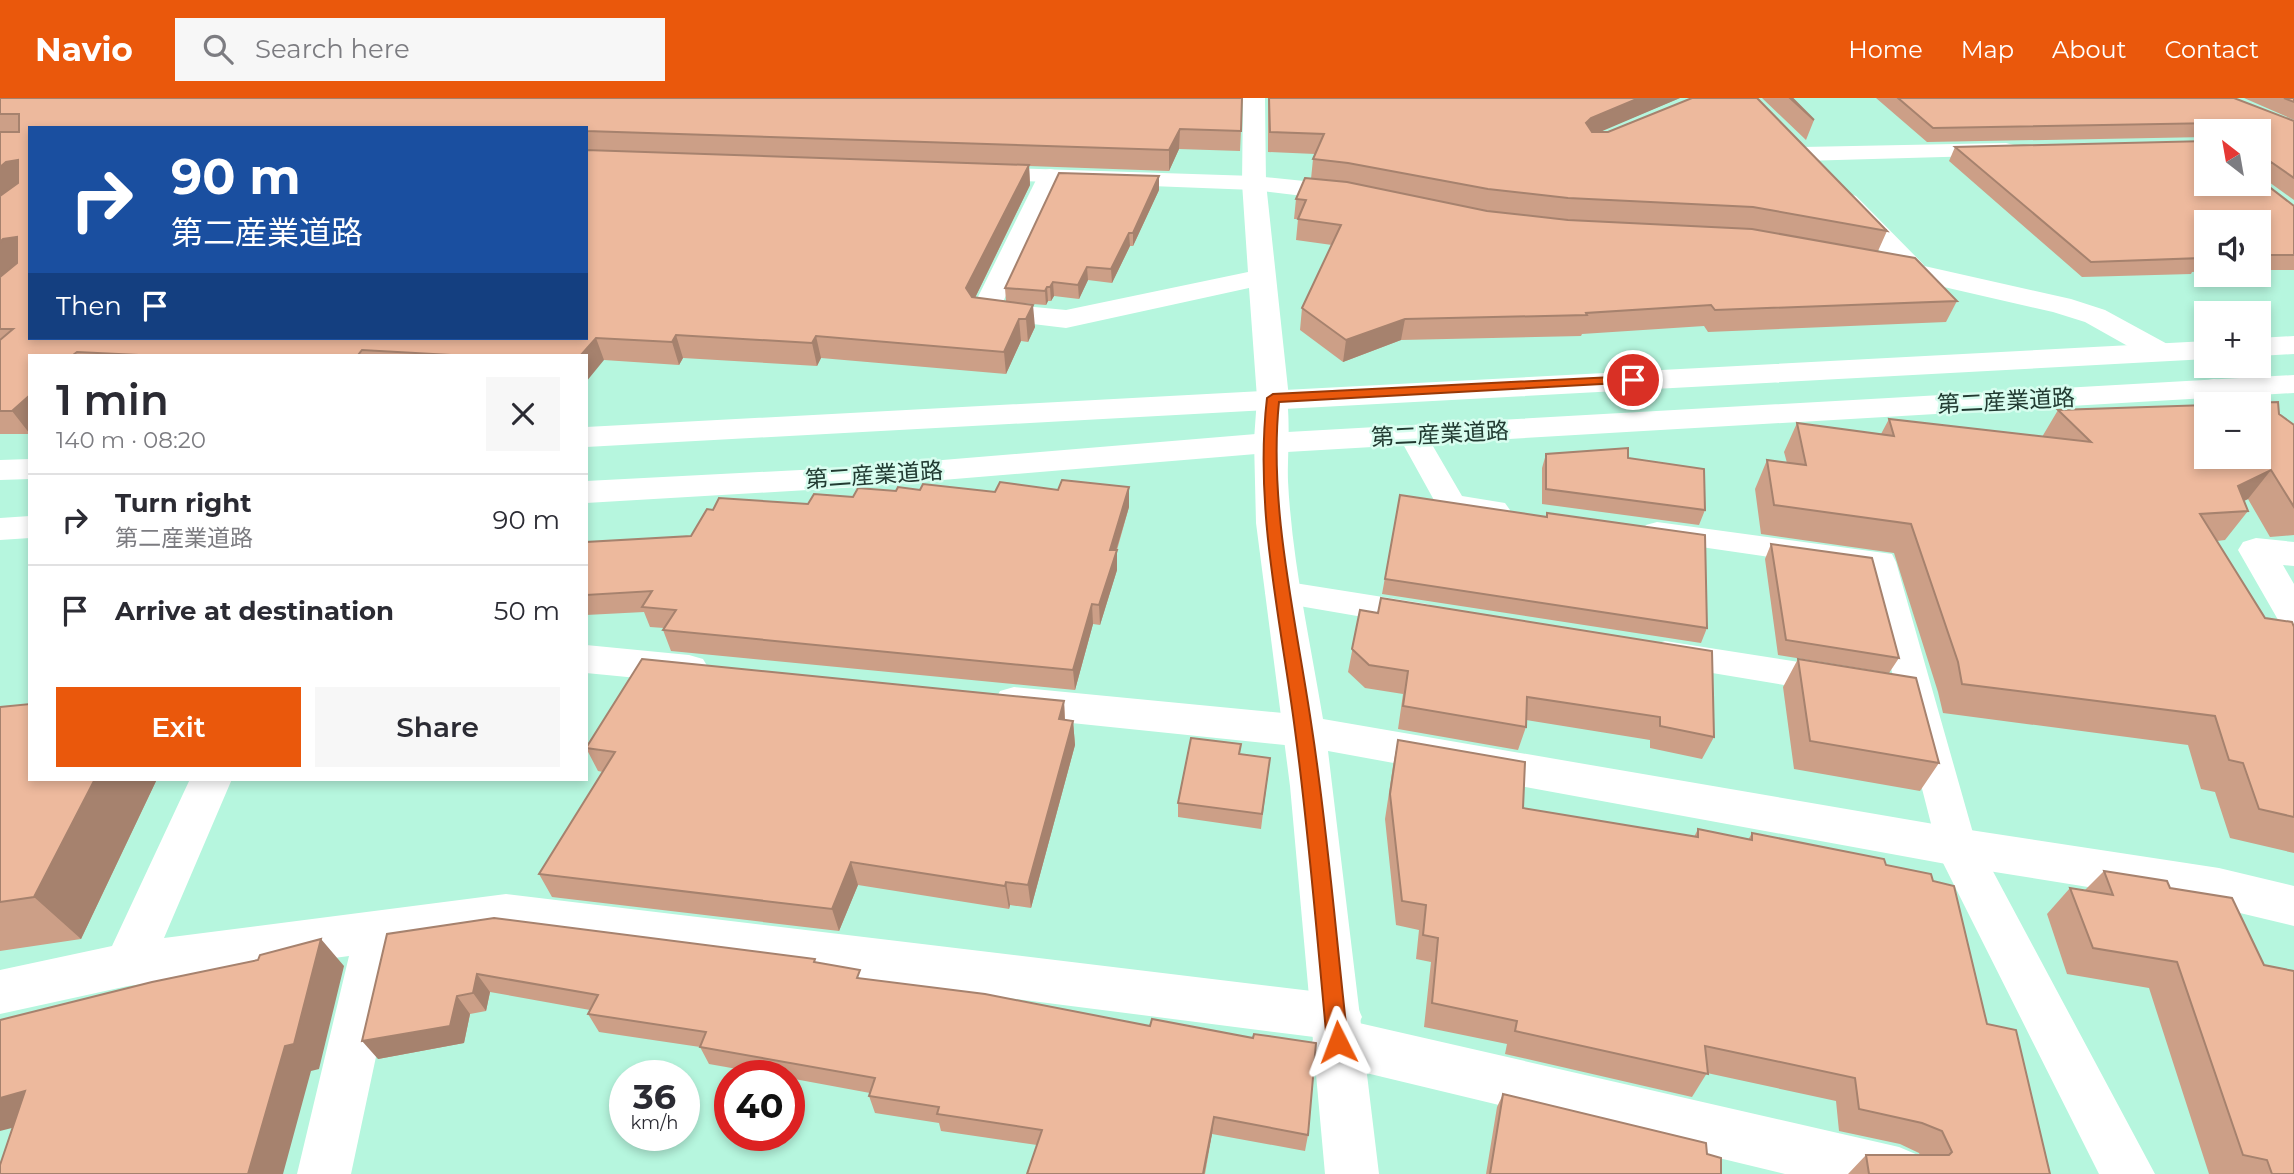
<!DOCTYPE html>
<meta charset="utf-8">
<style>
:root{--surface:#fff;--page:#f7f7f7;--text:#2b2b33;--muted:#7c7c81;--line:#e1e1e2;--accent:#ea580c}
body{margin:0;font-family:Montserrat,"Noto Sans JP",sans-serif;background:var(--page);color:var(--text);height:100vh;display:flex;flex-direction:column;font-size:26px;white-space:nowrap}
*{box-sizing:border-box;margin:0}
p{font-size:23px;color:var(--muted)}
.icon{flex:none;width:38px;height:38px;fill:none;stroke:currentColor;stroke-width:2;stroke-linecap:round;stroke-linejoin:round}
.map{position:relative;flex:1;overflow:hidden}
.drawer{position:absolute;left:28px;top:256px;width:560px;height:427px;display:flex;flex-direction:column;background:var(--surface);border-radius:0px;box-shadow:0 4px 10px #0003}
.drawer>*{flex:none}
.banner{position:absolute;left:28px;top:28px;width:560px;height:214px;border-radius:0px;box-shadow:0 4px 10px #0003;background:#1a4fa0;color:#fff;overflow:hidden}
.needle{width:46px;rotate:329deg}
.buttons{position:absolute;left:2194px;top:21px;display:grid;gap:14px}
.buttons a{display:grid;place-items:center;width:77px;height:77px;border-radius:0px;background:var(--surface);box-shadow:0 4px 10px #0003;font-size:35px}
.speed{position:absolute;left:609px;top:962px;display:flex;gap:14px;font-size:35px;font-weight:700;text-align:center}
.speed>*{display:grid;place-content:center;width:91px;height:91px;border-radius:50%;background:var(--surface);box-shadow:0 4px 10px #0003;line-height:1}
.speed small{font-size:18px;font-weight:400}
.speed .limit{border:10px solid #d22;background:#fff;color:#111}
.pin{position:absolute;display:grid;place-items:center;width:60px;height:60px;color:#fff;margin:-30px;border:4px solid #fff;border-radius:50%;box-shadow:0 2px 7px #0007}
.me{position:absolute;width:77px;margin:-38px;rotate:357deg;stroke-linejoin:round;filter:drop-shadow(0 0 5px #0008)}
.turn{display:flex;align-items:center;gap:24px;height:147px;padding:0 28px;font-size:32px}
.turn .icon{width:91px;height:91px;stroke-width:2.5}
.turn b{display:block;font-size:49px;line-height:60px}
.then{display:flex;align-items:center;height:66px;padding:0 28px;background:#0003;gap:14px;font-size:26px}
.round{display:grid;place-items:center;flex:none;width:74px;height:74px;border-radius:0px;background:var(--page)}
.head{display:flex;align-items:center;justify-content:space-between;height:119px;padding:0 28px}
h1{font-size:42px;font-weight:600;line-height:52px}
.cta{display:flex;gap:14px;margin-top:auto;padding:14px 28px}
.cta a{flex:1;height:80px;border-radius:0px;background:var(--accent);color:#fff;font-size:28px;font-weight:600;line-height:80px;text-align:center}
.cta a+a{background:var(--page);color:var(--text)}
ul{padding:0;list-style:none}
li{display:flex;align-items:center;gap:21px;height:91px;padding:0 28px;border-top:2px solid var(--line)}
li div{flex:1}
li b{display:block;font-size:26px}
li em{font-style:normal}
header{display:flex;align-items:center;gap:42px;box-sizing:border-box;height:98px;padding:0 35px;background:var(--accent);color:#fff}
header strong{font-size:33px}
nav{display:flex;gap:38px;margin-inline-start:auto;font-size:24px}
.search{width:490px;height:63px;background:var(--page);display:flex;align-items:center;gap:18px;box-sizing:border-box;padding:0 24px;border-radius:0px;color:var(--muted);font-size:26px}
.map>svg:first-child{display:block}
</style>
<header>
<strong>Navio</strong>
<div class="search"><svg class="icon" aria-label="search" viewBox="0 0 24 24"><circle cx="10" cy="10" r="6"/><path d="M15 15l6 6"/></svg>Search here</div>
<nav><a>Home</a><a>Map</a><a>About</a><a>Contact</a></nav>
</header>
<div class="map">
<svg width="2294" height="1076" viewBox="0 0 2294 1076">
<rect width="100%" height="100%" fill="#b6f6de"/>
<g fill="none" stroke-linecap="round" stroke-linejoin="round">
<path fill="#fff" fill-rule="evenodd" d="M1413,328L1423,331L1462,398L1505,405L1510,412L1505,419L1494,422L1440,413L1398,337L1403,331Z
M1657,424L1892,456L1896,464L1977,749L1971,761L1957,766L1943,761L1937,749L1866,473L1646,441L1641,434L1646,427Z
M1282,483L1427,506L1439,510L1444,518L1439,526L1427,530L1270,503L1265,495L1270,487Z
M1665,543L1838,570L1851,574L1856,583L1851,592L1838,596L1652,565L1647,556L1652,547Z"/>
<path fill="#fff" fill-rule="evenodd" d="M1243,0H1265L1266,85L1289,300L1284,307L1273,309L1262,307L1257,300L1249,190L1066,230L975,219L971,213L1038,78L1041,73L1050,71L1059,73L1062,78L1002,206L1066,212L1248,174L1242,85Z
M2006,45L2014,47L2018,52L2014,57L1802,63L1794,61L1790,56L1794,51L1802,49Z
M1847,95L1856,98L1923,166L1927,172L1923,178L1913,180L1903,178L1838,108L1834,103L1838,98Z
M2214,281L2225,283L2250,306H2215L2199,290L2203,283Z
M2256,440L2294,444V468L2283,467L2294,486V531L2281,527L2238,452L2243,444Z
M586,547L689,557L703,561L709,571L703,581L689,585L586,575Z
M1014,589L1304,617L1319,622L1325,633L1319,644L1304,649L1014,619L1000,615L994,604L1000,593Z
M190,681H232L164,840L506,796L1337,896L1355,903L1362,919L1359,925L1899,1049L1918,1057L1926,1076H1785L1337,968L1319,961L1312,944L1314,939L506,836L399,851L351,1076H297L349,858L128,888L0,916V872L112,848Z
M1957,730L1973,736L2155,1076H2099L1935,749L1941,736Z"/>
<path fill="#fff" fill-rule="evenodd" d="M977,69L1254,78L1353,88L1362,91L1366,96L1362,101L1353,104L1254,92L968,81L965,76L968,71Z
M1880,158L2071,201L2105,212L2171,248L2175,254L2171,260L2160,263L2149,260L2085,224L2053,214L1870,172L1866,166L1870,160Z
M1273,291L1284,293C1292,305 1287,364 1288,383C1292,463 1310,542 1323,621L1957,730L2219,770L2294,788V828L2219,810L1957,768L1328,653L1379,1076H1325L1290,688L1256,425L1254,342L1257,300L1262,293Z"/>
<path fill="#fff" fill-rule="evenodd" d="M2294,238V256L2259,258V240Z
M2207,243V261L586,349V329Z
M2294,277V295L1268,355L858,389L586,405V383L858,369L1268,335Z
M30,361V381L0,382V362Z
M30,418V440L0,442V420Z"/>
</g>
<path fill="#cc9f87" fill-rule="evenodd" d="M0,0L1241,33L1240,53L1179,51L1169,73L1029,68L1030,87L975,200L1006,203L1005,190L1159,92L1133,148H1130L1112,185L1088,182L1079,201L1054,198L1051,203H1048L1046,207L1019,205L1035,229L1028,244L1021,243L1006,276L821,260L817,268L683,260L679,267L604,262L586,257H30V336H0ZM586,30V240H30Z
M1268,0H1680L1598,34L1887,133L1878,153L1957,203L1946,224L1708,234L1704,228L1582,236L1581,238L1401,242L1343,264L1300,232L1302,210L1332,147L1296,142L1298,121H1294L1296,101L1311,81L1313,61L1315,56L1268,54ZM1479,112L1563,121L1487,113Z
M1762,0H1792L1814,22L1806,42Z
M1876,0H2234L2294,23V102L2262,79L2260,81L2294,108V172H2259V124H2207V173L2192,174L2191,176L2082,179L1949,63L1955,49L2259,86V33H2207V39L1927,44Z
M2244,0H2294V22Z
M2058,312L2279,316L2294,326V437L2270,439L2248,401L2244,403L2248,413L2225,442L2217,443L2265,520L2294,529V755L2230,740L2215,694L2201,691L2188,647L1943,615L1938,594L1894,455L1761,436L1755,391L1767,362L1787,365L1784,354L1797,325L1881,336L1889,321L2042,339Z
M1546,356L1628,360L1705,412L1699,427L1542,406V370Z
M1129,389V409L1117,452V472L1100,527L1093,526L1075,592L671,553L663,532L664,530L650,529L644,514L586,517V444L691,438L713,412L808,406L896,393L995,394Z
M1400,397L1546,419L1547,415L1707,530L1701,545L1382,496Z
M1771,446L1899,560L1889,575L1778,557L1765,461Z
M1360,512L1714,639L1702,661L1650,650V642L1526,622V629L1518,652L1398,631L1403,596L1365,590L1348,574Z
M1798,561L1939,665L1920,693L1794,671L1783,589Z
M1064,603L1065,622L1073,623L1075,647L1031,810L1010,807L1009,811L858,787L839,833L552,799L539,776L603,674L598,673L586,650Z
M0,609L30,681H157L81,841L0,853Z
M1398,642L1523,710L1694,739L1698,731L1748,742L1752,735L1886,767L1933,783L1987,926L2050,1076H1848L1866,1057H1920L1919,1055L1900,1046L1839,1033L1836,1003L1707,975L1692,999L1505,956L1507,946L1424,929L1431,864L1416,861L1419,832L1396,827L1385,721L1393,668Z
M1241,656L1270,660L1261,731L1178,719V705Z
M2104,773L2167,783L2294,1076H2209L2149,890L2067,876L2047,816L2070,790L2085,792Z
M387,836L817,865L1308,1037L1305,1053L1212,1036L1205,1076H1027L1037,1047L941,1033L939,1025L875,1015L869,998L870,995L789,980V978H777L709,966L700,949L599,934L588,916L590,912L490,894L486,913L470,916L464,945L378,961Z
M1503,996L1707,1056L1721,1076H1486L1497,1009Z"/>
<path fill="#a6826e" d="M1639,0H1680L1586,40V25L1591,20Z
M1180,31L1179,51L1169,73V52Z
M18,62L30,80L0,100V69L6,64Z
M2271,64L2262,79L2259,81L2266,69Z
M1029,67L1030,87L969,212L966,190Z
M1159,78V92L1133,148V135Z
M1129,135L1130,148L1112,185L1111,171Z
M17,139L30,158L0,180V144L3,141Z
M1087,169L1088,182L1079,201L1078,187Z
M1053,184L1054,198L1051,203L1050,189Z
M1047,189L1048,203L1046,207L1045,193Z
M1033,207L1035,229L1028,244L1026,221Z
M1019,221L1021,243L1006,276L1004,254Z
M1405,221L1401,242L1343,264L1346,242Z
M676,237L683,260L679,267L672,244Z
M816,238L821,260L817,268L812,245Z
M596,240L604,262L586,284V257H581Z
M30,297V336L12,313Z
M2271,372L2248,401L2219,415L2238,388Z
M1129,389V409L1115,456L1117,452V472L1100,527L1099,507L1110,452Z
M1092,506L1093,526L1075,592L1073,572Z
M1064,603L1065,627L1059,621Z
M1073,623L1075,647L1031,810L1028,787Z
M95,681H157L81,841L34,799Z
M851,764L858,787L839,833L832,811Z
M1006,784L1010,807L1009,811L1005,788Z
M321,841L344,868L319,971L311,973L283,1076H248L285,948Z
M477,876L490,894L486,913L473,895Z
M457,898L470,916L464,945L378,961L362,943Z
M25,993L59,1018L0,1033V1000Z
M1214,1019L1212,1036L1204,1076H1203Z"/>
<path fill="#edb99d" stroke="#a6826e" stroke-width="2" d="M0,0H1242L1241,33L1180,31L1169,52L586,33V30H30V240H586V52L1029,67L966,190L972,199L1033,207L1026,221H1019L1004,254L816,238L812,245L676,237L672,244L596,240L581,257H451L362,252L358,257H139L77,254L73,257H30V297L12,313H0V242L13,231H0V179L17,165V139L3,141L0,144V98L18,85V62L6,64L0,69V34H19V16H0Z
M1269,0H1639L1591,20L1586,25L1592,34H1608L1692,0H1757L1887,133L1753,109L1568,100L1488,91L1348,65L1313,61L1324,36L1270,34Z
M1790,0H1792L1814,22Z
M1898,0H2234L2294,23V80L2271,64L2266,69H2259V33H2218L2217,25L1933,30Z
M2284,0H2294V4Z
M2207,43V86H2259V81L2294,108V157H2259V124H2207V158H2198L2201,160L2091,164L1955,49Z
M1059,75L1159,78L1133,135H1129L1111,171L1087,169L1078,187L1053,184L1050,189H1047L1045,193L1005,190Z
M1305,80L1347,84L1487,113L1568,122L1752,131L1915,160L1957,203L1715,212L1711,207L1586,215L1587,217L1405,221L1346,242L1302,210L1341,127L1298,121L1306,102L1296,101Z
M2278,304L2279,316L2294,327V409L2271,372L2238,388L2248,413L2200,416L2265,520L2292,524L2294,529V719L2259,711L2243,665L2229,662L2215,618L1962,586L1958,564L1911,426L1774,407L1767,362L1806,367L1797,325L1894,338L1889,321L2091,344L2058,312L2207,307V359H2259V306H2215Z
M1628,350V360L1704,371L1705,412L1546,391V356Z
M1062,382L1129,389L1110,452H1117L1099,507L1092,506L1073,572L663,532L676,512L642,509L652,493L586,497V444L691,438L707,411L713,412L719,400L808,406L814,396L853,399L858,390L896,393L898,389L920,392L923,386L995,394L1000,384L1058,392Z
M1400,397L1547,419V415L1705,437L1707,530L1385,481Z
M1771,446L1872,460L1899,560L1786,542Z
M1381,500L1712,553L1714,639L1660,628V619L1527,599L1526,629L1403,608L1408,573L1369,567L1352,551L1360,512L1378,515Z
M642,561L1064,603L1059,621L1073,623L1028,787L1006,784L1005,788L851,764L832,811L539,776L615,654L586,650Z
M1798,561L1916,580L1939,665L1810,643Z
M30,606V681H95L34,799L0,804V609Z
M1191,640L1241,646L1239,656L1270,660L1262,716L1178,705Z
M1398,642L1525,664L1523,710L1698,739V731L1752,742V735L1884,761L1886,767L1931,776L1933,783L1954,788L1987,926L2016,932L2050,1076H1869L1866,1057H1949L1952,1054L1942,1033L1922,1025L1859,1011L1855,980L1705,948L1708,976L1515,933L1517,923L1432,905L1438,840L1423,837L1426,807L1402,803L1390,696Z
M2104,773L2167,783L2170,790L2232,800L2264,867L2294,873V1076H2272L2267,1062L2243,1057L2177,864L2093,850L2070,790L2113,797Z
M494,820L815,861L814,864L860,872L857,880L985,896L1150,928L1152,921L1253,940L1254,936L1316,945L1308,1037L1214,1019L1203,1076H1027L1042,1032L937,1016L939,1009L869,998L875,980L700,949L706,934L588,916L598,897L477,876L473,895L457,898L450,928L362,943L387,836Z
M321,841L294,946L285,948L248,1076H0V1067L25,993L0,1000V922L152,884L258,862L260,857Z
M1503,996L1706,1045L1707,1056L1721,1060V1076H1490Z"/>
<path fill="#ea580c" stroke="#983908" stroke-width="2" d="M1633,278L1640,282L1638,284L1279,304C1268,410 1297,526 1312,631C1328,735 1336,840 1348,944L1345,951L1338,953L1330,951L1327,944C1317,840 1309,735 1295,632C1281,523 1254,411 1267,300L1273,296Z"/>
<g text-anchor="middle" stroke-width="5" stroke-linejoin="round" paint-order="stroke">
<g font-size="23" fill="#223b32" stroke="#d8fdef">
<text transform="translate(2006 303) rotate(-3)" y="8">第二産業道路</text>
<text transform="translate(1440 336) rotate(-3)" y="8">第二産業道路</text>
<text transform="translate(874 377) rotate(-4)" y="8">第二産業道路</text>
</g>
</g>
</svg>
<div class="buttons">
<a><svg class="needle" viewBox="-14 -14 28 28"><path d="M0-13l5 13h-10z" fill="#e53935"/><path d="M0 13l5-13h-10z" fill="#7c7c81"/></svg></a>
<a><svg class="icon" aria-label="sound" viewBox="0 0 24 24"><path d="M4 9h4l5-4v14l-5-4H4zM17 9q2 3 0 6"/></svg></a>
<a>+</a>
<a>−</a>
</div>
<div class="speed"><div>36<small>km/h</small></div><div class="limit">40</div></div>
<div class="pin" style="left:1633px;top:282px;background:#d93025"><svg class="icon" aria-label="arrive" viewBox="0 0 24 24"><path d="M6 21V4h12l-3 4 3 4H6"/></svg></div>
<svg class="me" style="left:1338px;top:944px" viewBox="-20 -20 40 40"><path d="M0-17L14 15 0 8-14 15z" fill="#ea580c" stroke="#fff" stroke-width="4"/></svg>
<div class="banner">
<div class="turn"><svg class="icon" aria-label="right" viewBox="0 0 24 24"><path d="M7 20v-9h11M14 6l5 5-5 5"/></svg><div><b>90 m</b>第二産業道路</div></div>
<div class="then">Then<svg class="icon" aria-label="arrive" viewBox="0 0 24 24"><path d="M6 21V4h12l-3 4 3 4H6"/></svg></div>
</div>
<section class="drawer">
<div class="head"><div><h1>1 min</h1><p>140 m · 08:20</p></div><a class="round"><svg class="icon" aria-label="close" viewBox="0 0 24 24"><path d="M6 6l12 12M18 6L6 18"/></svg></a></div>
<ul>
<li><svg class="icon" aria-label="right" viewBox="0 0 24 24"><path d="M7 20v-9h11M14 6l5 5-5 5"/></svg><div><b>Turn right</b><p>第二産業道路</p></div><em>90 m</em></li>
<li><svg class="icon" aria-label="arrive" viewBox="0 0 24 24"><path d="M6 21V4h12l-3 4 3 4H6"/></svg><div><b>Arrive at destination</b></div><em>50 m</em></li>
</ul>
<div class="cta"><a>Exit</a><a>Share</a></div>
</section>
</div>
